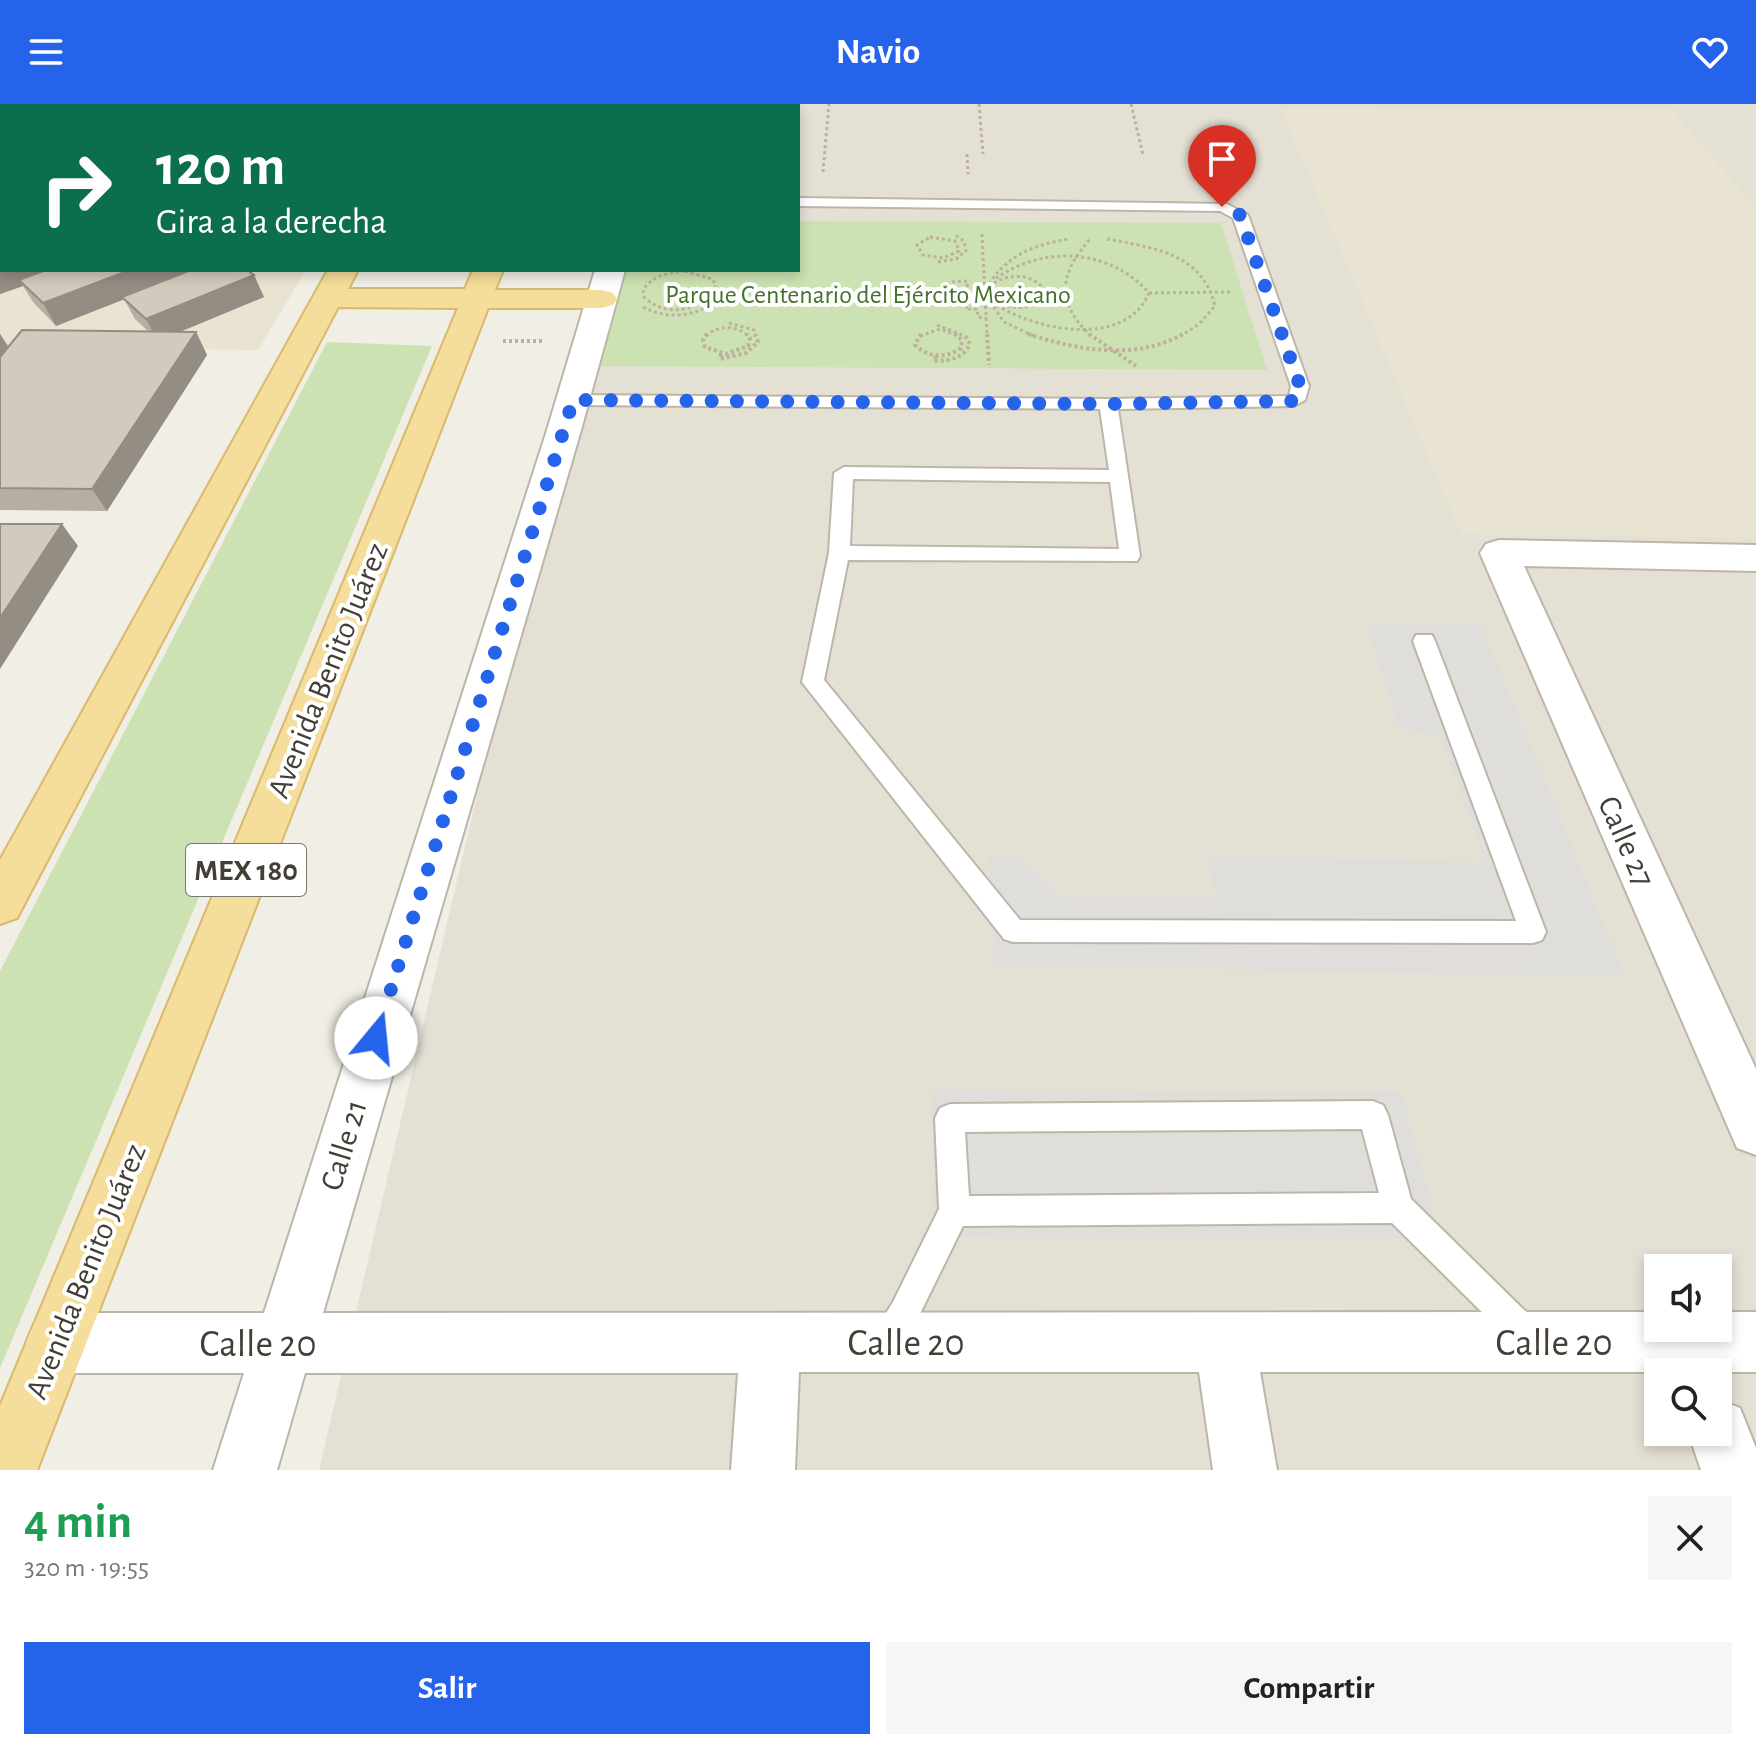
<!DOCTYPE html>
<html lang="es">
<meta charset="utf-8">
<style>
:root{--surface:#fff;--page:#f6f6f6;--text:#222;--muted:#767676;--accent:#2563eb}
body{margin:0;font-family:"Alegreya Sans",sans-serif;background:var(--page);color:var(--text);height:100vh;display:flex;flex-direction:column;font-size:30px;white-space:nowrap}
*{box-sizing:border-box;margin:0}
p{font-size:26px;color:var(--muted)}
.icon{flex:none;width:44px;height:44px;fill:none;stroke:currentColor;stroke-width:2;stroke-linecap:round;stroke-linejoin:round}
.map{position:relative;height:1366px;overflow:hidden}
.details{display:flex;flex-direction:column;background:var(--surface);flex:1}
.details>*{flex:none}
.hud{position:absolute;left:0px;top:0px;width:800px;height:168px;box-shadow:0 4px 12px #0003;background:#0b6e4f;color:#fff;overflow:hidden}
.tools{position:absolute;left:1644px;top:1150px;display:grid;gap:16px}
.tools a{display:grid;place-items:center;width:88px;height:88px;border-radius:0px;background:var(--surface);box-shadow:0 4px 12px #0003;font-size:40px}
.pin{position:absolute;display:grid;place-items:center;width:68px;height:68px;color:#fff;margin:-82px -34px;border-radius:50% 50% 50% 0;rotate:-45deg;box-shadow:0 0 8px #0007}
.pin .icon{rotate:45deg}
.me{position:absolute;width:88px;margin:-44px;rotate:17deg;stroke-linejoin:round;filter:drop-shadow(0 0 6px #0008)}
.turn{display:flex;align-items:center;gap:28px;height:168px;padding:0 24px;font-size:36px}
.turn .icon{width:104px;height:104px;stroke-width:2.5}
.turn b{display:block;font-size:56px;line-height:68px}
.round{display:grid;place-items:center;flex:none;width:84px;height:84px;border-radius:0px;background:var(--page)}
.headline{display:flex;align-items:center;justify-content:space-between;height:136px;padding:0 24px}
h1{font-size:48px;font-weight:700;line-height:60px;color:#1e9e55}
.primary-button{display:flex;gap:16px;margin-top:auto;padding:16px 24px}
.primary-button a{flex:1;height:92px;border-radius:0px;background:var(--accent);color:#fff;font-size:32px;font-weight:700;line-height:92px;text-align:center}
.primary-button a+a{background:var(--page);color:var(--text)}
header{display:flex;justify-content:space-between;align-items:center;height:104px;padding:0 24px;background:var(--accent);color:#fff;font-size:36px;font-weight:700}
.map>svg:first-child{display:block}
</style>
<header><svg class="icon" aria-label="menu" viewBox="0 0 24 24"><path d="M4 6h16M4 12h16M4 18h16"/></svg>Navio<svg class="icon" aria-label="heart" viewBox="0 0 24 24"><path d="M12 20l-8-8c-3-5 5-10 8-4 3-6 11-1 8 4z"/></svg></header>
<div class="map">
<svg width="1756" height="1366" viewBox="0 0 1756 1366">
<rect width="100%" height="100%" fill="#f1eee6"/>
<path fill="#e5e0d4" fill-rule="evenodd" d="M641,0H1756V1366H319L600,166H798V2ZM1658,1164H1718V1224H1658ZM1658,1268H1718V1328H1658Z"/>
<path fill="#e9e3d1" d="M0,0H406L2,2V166H306L258,246L0,244Z
M1280,3L1671,5L1756,105V434L1461,430Z"/>
<path fill="#cce2b2" d="M798,117L1221,119L1267,266L598,262L624,166H798Z
M327,238L432,242L0,1264V867Z"/>
<path fill="#e0deda" d="M1364,518L1481,520L1625,872L994,863L989,750H1017L1064,794L1215,793L1207,752L1485,758L1441,633L1399,624Z
M931,986L1401,988L1441,1134L934,1133Z"/>
<g fill="none" stroke-linecap="round" stroke-linejoin="round">
<defs>
<path id="lane" d="M798,94L1227,100L1248,111L1309,282L1305,296L1294,302L1118,305L1140,452L1137,457L848,456L824,576L1020,816L1516,817L1413,537L1416,531H1432L1435,537L1546,828L1542,836L1533,839L1013,838L1004,835L802,578L829,449L834,369L844,363L1109,366L1100,305L573,301L564,296L573,291L1108,295L1289,292L1291,282L1233,114L1220,107L798,102ZM853,375L1110,378L1119,445L850,442Z
M1373,997L1383,1001L1388,1011L1411,1095L1524,1206L1540,1217L1545,1228L1540,1239L1529,1244L1502,1228L1392,1119L963,1122L915,1220L899,1245L887,1249L875,1245L871,1233L893,1198L939,1105L935,1014L940,1004L950,1000ZM1362,1025L1379,1089L969,1092L965,1028Z"/>
<path id="street" d="M595,166H625L581,326L323,1209L1658,1208V1224H1718V1208H1756V1268H1260L1277,1366H1213L1199,1268H799L795,1366H731L738,1269H305L277,1366H213L244,1269H56L35,1260L26,1239L35,1218L56,1209H264L547,326Z
M1499,436L1756,441V467L1524,462L1756,965V1051L1737,1044L1480,449L1486,440Z
M1718,1295L1740,1304L1756,1344V1366H1701L1688,1328H1718Z"/>
<path id="primary" d="M542,0H566V2H542Z
M328,166H358L348,185H465L473,166H503L495,186H602L613,189L617,195L613,201L602,204H488L37,1366H0V1302L458,204L338,203L17,814L0,820V756Z"/>
</defs>
<use href="#lane" stroke="#bcb6a9" stroke-width="4"/>
<use href="#street" stroke="#bcb6a9" stroke-width="4"/>
<use href="#primary" stroke="#d9ba6c" stroke-width="4"/>
<path stroke="#bcb19c" stroke-width="3" stroke-dasharray="3 3" stroke-linecap="butt" d="M979,0L983,50
M1131,0L1143,51
M967,50L968,70
M823,68L829,0
M982,130L987,232
M930,133L955,137L959,147L943,154L923,151L917,141Z
M1107,135C1154,144 1202,149 1215,202L1199,220L1181,232
M938,158L956,155L966,147L964,137L955,131
M685,167L712,175L716,181L711,194C689,208 664,212 644,193L643,186C653,171 668,169 685,167Z
M994,179C1012,168 1035,170 1047,189C1035,206 1019,205 1000,201
M986,185C1005,152 1032,141 1069,135
M1149,189L1232,188
M987,193L1004,218L1034,232
M992,198C1032,226 1125,246 1149,189C1110,144 1042,141 995,175
M643,203C670,217 698,212 722,194
M968,203L945,199L938,187L951,178L967,177L969,205H977L978,213L986,214
M729,219L754,226L756,232
M937,221L965,232
M706,232C716,221 738,221 748,232
M920,232L940,225L958,232
M1091,232C1054,197 1060,169 1091,134"/>
<path stroke="#bcb19c" stroke-width="4" stroke-dasharray="3 3" stroke-linecap="butt" d="M707,230L703,235L705,243L726,250L748,242L750,234L747,230
M921,230L915,241C929,254 945,255 961,244L962,236L955,230
M987,230L989,261
M1028,230C1077,246 1136,257 1183,230
M1089,230L1136,262
M503,237H545
M721,250L720,255L746,249L758,238L755,230
M936,252L934,257C949,257 963,255 970,240L964,230"/>
<use href="#lane" fill="#fff" fill-rule="evenodd"/>
<use href="#street" fill="#fff" fill-rule="evenodd"/>
<use href="#primary" fill="#f5dd9b" fill-rule="evenodd"/>
</g>
<path fill="#b5aea2" d="M0,38L264,193L179,228H196L207,251L107,407L0,406V230L8,243L149,228L135,215L124,195L56,222L33,198L23,182L0,190Z"/>
<path fill="#938d84" d="M0,62H2V87L0,88Z
M0,111H2V137L0,138Z
M2,162V166H66L19,176L23,182L0,190V163Z
M130,166H199L56,222L43,199Z
M254,171L264,193L158,237L146,215Z
M196,228L207,251L107,407L92,385Z
M0,230L12,248L0,264Z
M62,420L78,442L0,565V514Z"/>
<path fill="#d2cabc" stroke="#938d84" stroke-width="2" d="M119,0H191L185,2H113Z
M242,0H278L281,2H236Z
M2,37V62H0V38Z
M2,79V111H0V80Z
M2,128V162L0,163V129Z
M46,166H130L43,199L19,176Z
M191,166H247L254,171L146,215L122,193Z
M22,226L196,228L92,385L0,384V253Z
M0,420H62L0,514Z"/>
<g fill="none" stroke-linecap="round" stroke-linejoin="round">
<path stroke="#2563eb" stroke-width="14" stroke-dasharray="0 25.2" d="M376,934L573,296L1108,300L1294,297L1299,292L1300,282L1240,111L1222,103"/>
</g>
<g text-anchor="middle" stroke-width="8" stroke-linejoin="round" paint-order="stroke">
<g font-size="26" fill="#46702e" stroke="#fff">
<text x="868" y="199">Parque Centenario del Ejército Mexicano</text>
</g>
<rect fill="#fff" stroke="#7b7872" stroke-width="2" x="186" y="740" width="120" height="52" rx="6"/>
<g font-size="30" font-weight="bold" fill="#433e36">
<text x="246" y="776">MEX 180</text>
</g>
<g font-size="32" fill="#433e36" stroke="#fff">
<text transform="translate(327 566) rotate(-68)" y="11">Avenida Benito Juárez</text>
<text transform="translate(1627 737) rotate(66)" y="11">Calle 27</text>
<text transform="translate(343 1041) rotate(-73)" y="11">Calle 21</text>
<text transform="translate(85 1167) rotate(-68)" y="11">Avenida Benito Juárez</text>
</g>
<g font-size="38" fill="#433e36" stroke="#fff">
<text x="906" y="1251">Calle 20</text>
<text x="1554" y="1251">Calle 20</text>
<text x="258" y="1252">Calle 20</text>
</g>
</g>
</svg>
<div class="tools">
<a><svg class="icon" aria-label="sound" viewBox="0 0 24 24"><path d="M4 9h4l5-4v14l-5-4H4zM17 9q2 3 0 6"/></svg></a>
<a><svg class="icon" aria-label="search" viewBox="0 0 24 24"><circle cx="10" cy="10" r="6"/><path d="M15 15l6 6"/></svg></a>
</div>
<div class="pin" style="left:1222px;top:103px;background:#d93025"><svg class="icon" aria-label="arrive" viewBox="0 0 24 24"><path d="M6 21V4h12l-3 4 3 4H6"/></svg></div>
<svg class="me" style="left:376px;top:934px" viewBox="-20 -20 40 40"><circle r="19" fill="#fff"/><path d="M0-13L10 11 0 6-10 11z" fill="#2563eb"/></svg>
<div class="hud">
<div class="turn"><svg class="icon" aria-label="right" viewBox="0 0 24 24"><path d="M7 20v-9h11M14 6l5 5-5 5"/></svg><div><b>120 m</b>Gira a la derecha</div></div>
</div>
</div>
<section class="details">
<div class="headline"><div><h1>4 min</h1><p>320 m · 19:55</p></div><a class="round"><svg class="icon" aria-label="close" viewBox="0 0 24 24"><path d="M6 6l12 12M18 6L6 18"/></svg></a></div>
<div class="primary-button"><a>Salir</a><a>Compartir</a></div>
</section>
